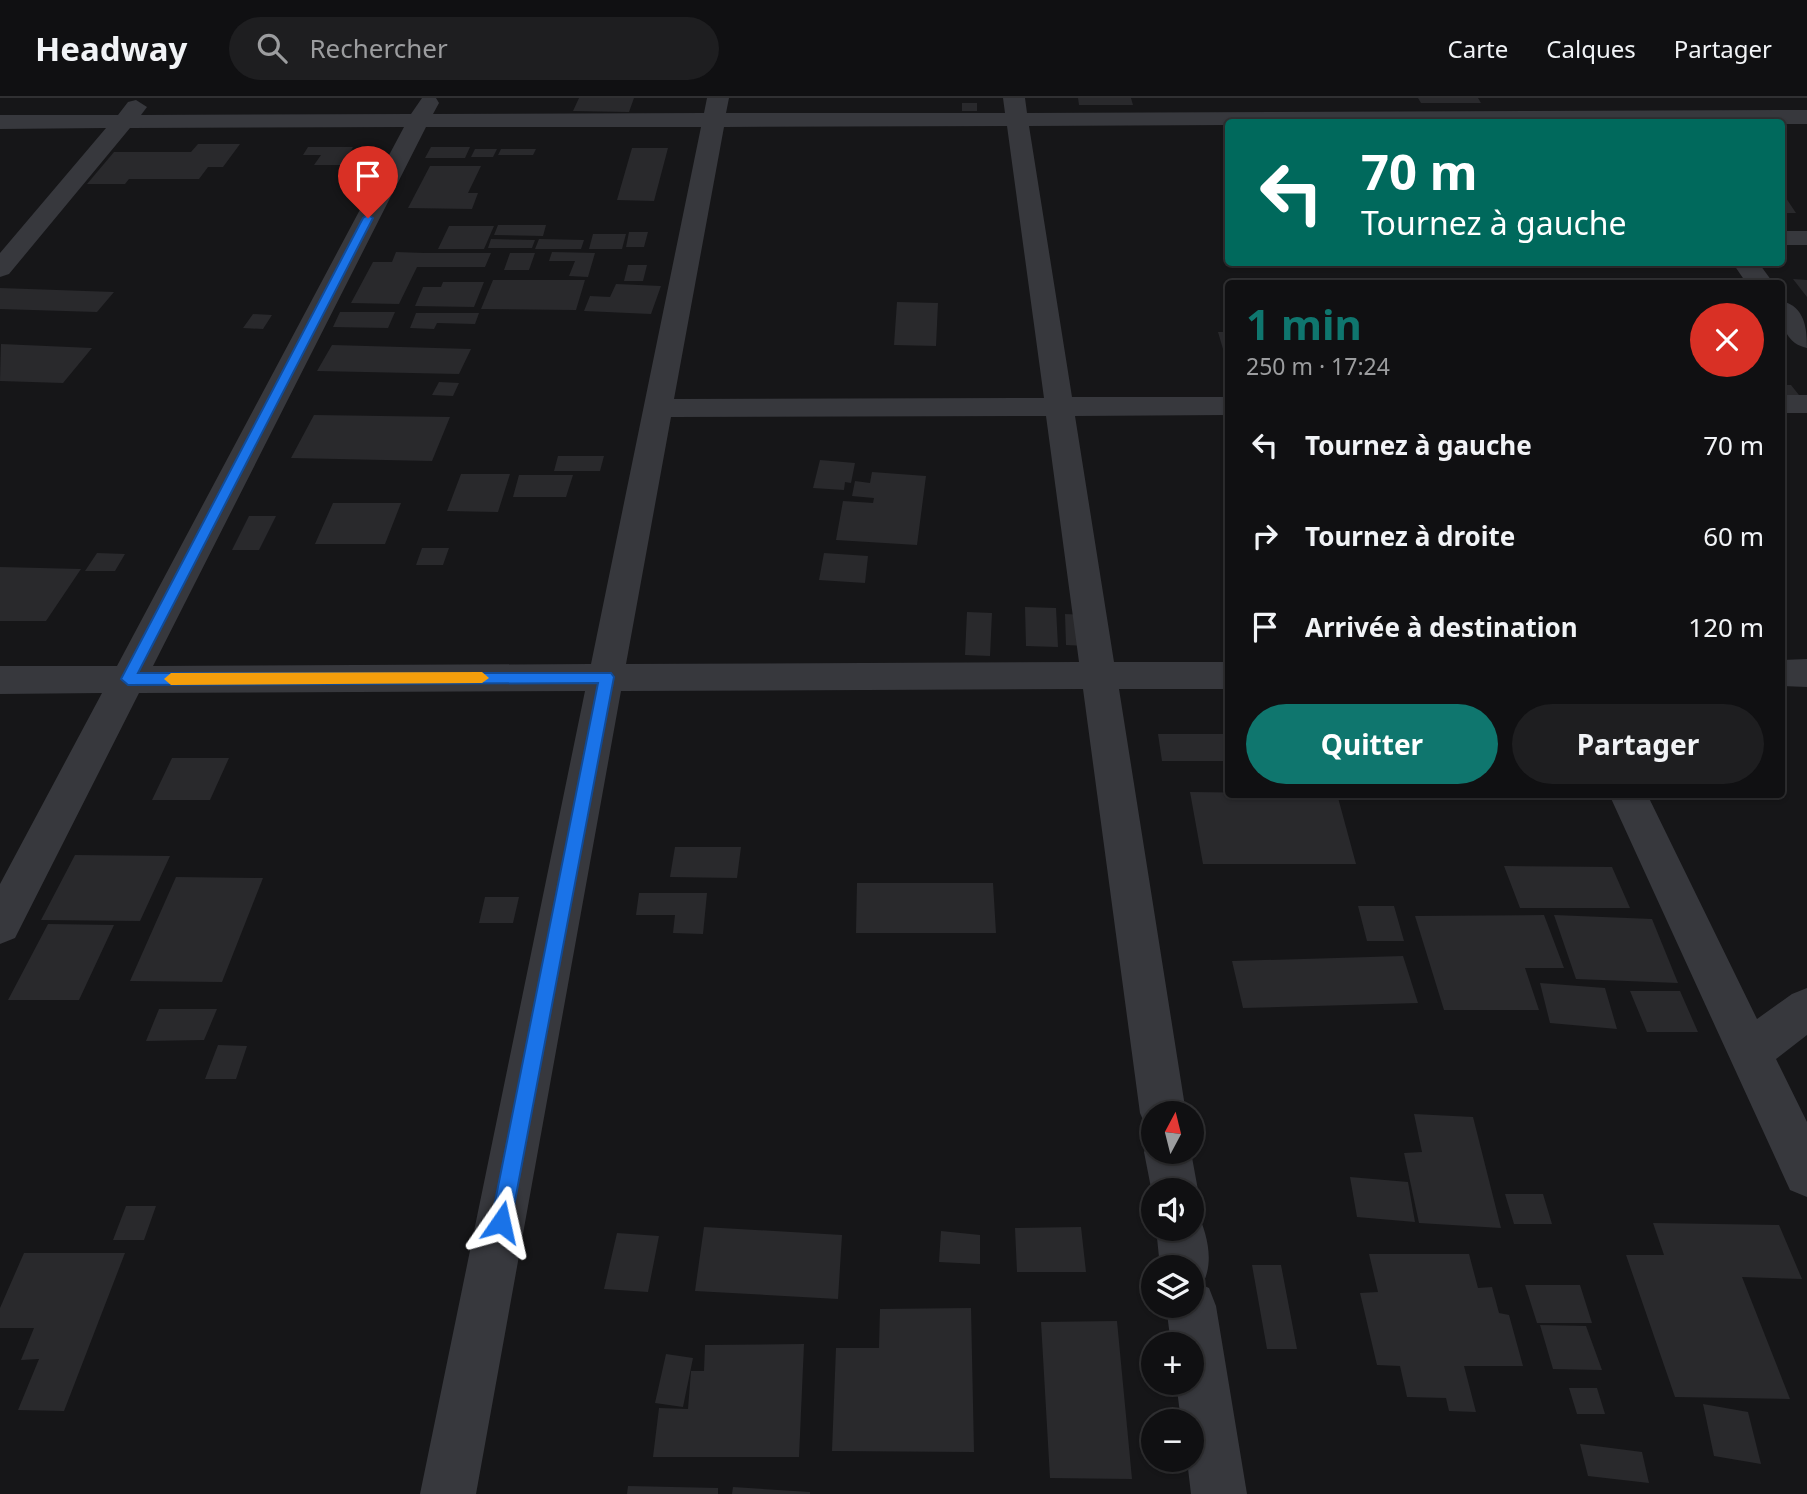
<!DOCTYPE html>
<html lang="fr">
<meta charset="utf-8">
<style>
:root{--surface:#101012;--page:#1e1e20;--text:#f1f3f6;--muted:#9c9d9f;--line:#303032;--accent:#0f766e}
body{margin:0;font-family:"Noto Sans",sans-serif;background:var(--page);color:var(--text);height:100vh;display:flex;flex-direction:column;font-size:26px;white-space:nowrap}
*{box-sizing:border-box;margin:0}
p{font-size:23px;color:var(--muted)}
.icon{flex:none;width:38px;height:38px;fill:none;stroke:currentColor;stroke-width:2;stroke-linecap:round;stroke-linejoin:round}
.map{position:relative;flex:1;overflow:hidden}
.panel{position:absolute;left:1225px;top:182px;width:560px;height:518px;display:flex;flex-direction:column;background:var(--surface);border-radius:7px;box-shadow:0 2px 5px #0004,0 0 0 2px var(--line)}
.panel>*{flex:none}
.top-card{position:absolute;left:1225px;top:21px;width:560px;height:147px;border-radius:7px;box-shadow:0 2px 5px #0004,0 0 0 2px var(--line);background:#00695c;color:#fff;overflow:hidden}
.needle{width:46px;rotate:7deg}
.fabs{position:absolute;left:1141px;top:1003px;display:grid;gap:14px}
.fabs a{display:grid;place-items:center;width:63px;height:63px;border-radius:50%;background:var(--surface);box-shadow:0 2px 5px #0004,0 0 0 2px var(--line);font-size:35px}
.pin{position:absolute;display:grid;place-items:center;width:60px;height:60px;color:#fff;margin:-72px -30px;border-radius:50% 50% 50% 0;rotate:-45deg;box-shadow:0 0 7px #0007}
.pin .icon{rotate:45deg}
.me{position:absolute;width:77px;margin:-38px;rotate:11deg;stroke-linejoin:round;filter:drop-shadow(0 0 5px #0008)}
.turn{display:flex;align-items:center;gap:24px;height:147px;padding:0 21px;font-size:32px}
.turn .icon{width:91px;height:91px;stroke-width:2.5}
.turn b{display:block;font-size:49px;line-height:60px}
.round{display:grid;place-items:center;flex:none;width:74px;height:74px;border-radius:37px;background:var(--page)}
.summary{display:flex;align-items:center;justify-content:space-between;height:119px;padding:0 21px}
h1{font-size:42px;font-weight:700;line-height:52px;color:var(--accent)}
.button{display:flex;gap:14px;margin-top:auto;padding:14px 21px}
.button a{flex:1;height:80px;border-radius:42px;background:var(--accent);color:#fff;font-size:28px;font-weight:700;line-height:80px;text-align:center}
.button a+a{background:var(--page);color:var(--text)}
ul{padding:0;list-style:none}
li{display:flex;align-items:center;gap:21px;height:91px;padding:0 21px}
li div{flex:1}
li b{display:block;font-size:26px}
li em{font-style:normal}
header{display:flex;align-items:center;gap:42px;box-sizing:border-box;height:98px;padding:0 35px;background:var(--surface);border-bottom:2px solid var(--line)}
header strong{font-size:33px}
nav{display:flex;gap:38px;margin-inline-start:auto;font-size:24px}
.search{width:490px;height:63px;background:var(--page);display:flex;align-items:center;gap:18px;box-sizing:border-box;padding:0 24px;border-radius:38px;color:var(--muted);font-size:26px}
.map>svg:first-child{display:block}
</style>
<header>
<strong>Headway</strong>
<div class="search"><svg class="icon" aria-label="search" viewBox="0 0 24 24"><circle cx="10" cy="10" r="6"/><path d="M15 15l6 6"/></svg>Rechercher</div>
<nav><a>Carte</a><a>Calques</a><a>Partager</a></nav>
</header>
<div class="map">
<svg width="1807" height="1396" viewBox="0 0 1807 1396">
<rect width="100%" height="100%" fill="#161618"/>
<path fill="#29292c" d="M579,0H634L629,14L573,13Z
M1078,0H1131L1133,7H1079Z
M1418,0H1478L1481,5H1421Z
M962,5H977V13H962Z
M198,46H240L223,69H208L199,81H129L125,86H87L114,54H191Z
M308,49H353L343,67H314L321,57H303Z
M431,49H470L465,60H425Z
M632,50H668L654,103L617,102Z
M475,51H497L493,59H471Z
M501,51H536L533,57H498Z
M430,68H481L468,95H478L472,111L408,110Z
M1782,94L1796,115H1782Z
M498,127H546L543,138L494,137Z
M449,128H494L484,151H438Z
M629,134H648L644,149H626Z
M593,136H626L622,151H589Z
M491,141L535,142L532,150H488Z
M539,141L584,142L581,151H535Z
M396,154L424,155H491L485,169H417L399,206L351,205L373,164H392Z
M552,154L595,155L588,179L569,178L575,163H549Z
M510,155H535L529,172H504Z
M628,167H647L643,183H624Z
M1793,181L1807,182V199Z
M493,182H585L576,212L481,211Z
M443,184H484L474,209L415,208L423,189H441Z
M616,186L661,188L651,216L584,213L590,198L610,199Z
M0,190L114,194L97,214L0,211Z
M897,204L938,205L936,248L894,247Z
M340,214H395L388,230L333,229Z
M416,215H479L475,226L437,225L434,231L410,230Z
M253,216L272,217L263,231L243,230Z
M1218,234H1228V251H1223Z
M1,246L92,250L63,285L0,283Z
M332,247L471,251L459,276L317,273Z
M439,284L459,285L453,298L432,297Z
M1782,287H1791L1803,302H1782Z
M314,317L450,319L432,363L291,360Z
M558,358H604L600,373H554Z
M820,362L855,365L851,385L845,384L844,392L813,390Z
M872,374L926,378L917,447L836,442L843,403L873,405L874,400L852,398L855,383L870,385Z
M461,376H510L498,414L447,413Z
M519,377H573L566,399H513Z
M333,405H401L385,446H315Z
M249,418H276L259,452H232Z
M422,450H449L443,467H416Z
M97,455L125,456L115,473H85Z
M824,455L868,458L865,485L819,482Z
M0,469L81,471L46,523H0Z
M1025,509L1056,510L1058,549L1026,548Z
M967,514L992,515L990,558L965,557Z
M1065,516L1084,517L1086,548L1066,547Z
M1158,636H1228V663H1162Z
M172,660H229L210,702H152Z
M1190,694L1337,696L1356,766H1203Z
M675,749H741L737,780L670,779Z
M75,757L170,758L140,823L41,822Z
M1504,768L1612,769L1630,810H1520Z
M176,779L263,780L222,884L130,883Z
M857,785H993L996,835H856Z
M639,795H707L703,836L673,835L675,817H636Z
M485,799H519L513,825H479Z
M1358,808H1394L1404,843H1367Z
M1544,817L1564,870H1525L1539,912H1444L1415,818Z
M1554,817L1652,821L1678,885L1576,881Z
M48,826L114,827L79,902H8Z
M1403,858L1418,905L1243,910L1232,863Z
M1540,885L1605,890L1617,931L1550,925Z
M1630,893H1680L1698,934H1647Z
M159,911H217L204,942L146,943Z
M218,947L247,948L236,981H205Z
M1414,1016L1473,1019L1501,1130L1419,1125L1404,1055L1422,1054Z
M1350,1079L1408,1084L1415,1124L1357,1119Z
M1505,1096H1543L1552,1126H1514Z
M126,1108H156L144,1142H113Z
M1653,1125L1779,1127L1802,1181L1742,1179L1790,1301L1675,1299L1626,1157H1664Z
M704,1129L842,1137L838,1201L695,1193Z
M1081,1129L1086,1174H1017L1015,1130Z
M941,1133L980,1137V1166L939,1164Z
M617,1135L659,1138L648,1194L604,1191Z
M24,1155H125L64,1313L18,1312L39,1261L21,1262L34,1230H0V1210Z
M1369,1156H1469L1478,1190L1492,1189L1499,1215L1509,1217L1523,1268H1464L1476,1314L1449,1313L1446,1300L1407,1299L1400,1268L1377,1267L1360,1195L1378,1194Z
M1252,1167H1281L1297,1251H1267Z
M1525,1187H1580L1592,1225H1537Z
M971,1210L974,1354L832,1353L836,1250H879L880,1211Z
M1117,1223L1132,1381L1050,1380L1041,1224Z
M1540,1227L1586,1228L1602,1272L1553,1271Z
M804,1246L799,1359H653L659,1310L688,1311L691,1273H704L705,1247Z
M666,1256L693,1260L683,1309L655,1305Z
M1569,1290H1597L1605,1316H1577Z
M1703,1306L1748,1314L1761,1366L1714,1358Z
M1580,1346L1642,1354L1649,1385L1588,1378Z
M628,1388L718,1390V1396H627Z
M733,1389L810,1394V1396H732Z"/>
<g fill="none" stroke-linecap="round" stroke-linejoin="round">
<path fill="#37383d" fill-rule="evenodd" d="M422,0H436L439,5L433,16L704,15L707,0H729L726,15H1005L1003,0H1025L1027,15L1807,12V26L1228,24V27L1029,28L1072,299H1228V317L1075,318L1114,564H1228V591H1119L1186,1015H1153V1034L1147,1031L1140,1015L1083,591L621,593L476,1396H420L585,593L139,595L15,840L0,846V786L102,595L0,596V568H117L404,29L130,30L9,176L0,179V155L106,30L0,31V17H118L128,4L136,2L147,9L141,17L411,16ZM1007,28L1044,300L674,301L724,29ZM426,29H701L591,566L153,568ZM1046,318L1079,564L626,566L671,319Z
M1782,133H1807V147H1782Z
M1732,164H1758L1774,186H1747Z
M1782,203C1805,209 1807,230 1807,250C1784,245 1780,223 1782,203Z
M1782,297H1807V315H1782Z
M1807,561V589L1782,588V562Z
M1609,696H1647L1757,921L1792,896L1807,890V937L1776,961L1807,1024V1099L1790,1092Z
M1151,1037L1153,1054H1191L1198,1092L1192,1107V1092H1153V1100L1144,1054Z
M1192,1110L1197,1113C1207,1136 1215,1164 1202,1187L1209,1190L1216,1208L1247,1396H1191L1187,1362H1192V1323H1181L1176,1284H1192V1246H1171L1166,1208H1192V1169H1160L1156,1130H1192Z"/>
</g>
<path fill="#1a73e8" stroke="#114b97" stroke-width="2" d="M368,117L373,120L138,575H611L614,579L511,1124L508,1131L501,1134L494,1131L491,1124L598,585L128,587L121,581L363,120Z"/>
<path fill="#f59e0b" d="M482,574L489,580L482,585L171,587L164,581L171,575Z"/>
</svg>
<div class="fabs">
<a><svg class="needle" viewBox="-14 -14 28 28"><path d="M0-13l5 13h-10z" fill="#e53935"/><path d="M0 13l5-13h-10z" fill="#9c9d9f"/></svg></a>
<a><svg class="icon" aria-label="sound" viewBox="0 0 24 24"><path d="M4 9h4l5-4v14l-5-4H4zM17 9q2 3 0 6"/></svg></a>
<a><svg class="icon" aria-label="layers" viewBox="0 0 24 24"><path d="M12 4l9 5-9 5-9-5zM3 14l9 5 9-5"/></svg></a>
<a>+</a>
<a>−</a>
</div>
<div class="pin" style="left:368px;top:120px;background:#d93025"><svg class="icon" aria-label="arrive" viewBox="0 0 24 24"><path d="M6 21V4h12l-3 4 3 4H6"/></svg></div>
<svg class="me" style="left:501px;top:1124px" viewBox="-20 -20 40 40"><path d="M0-17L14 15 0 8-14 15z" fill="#1a73e8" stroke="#fff" stroke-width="4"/></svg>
<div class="top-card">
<div class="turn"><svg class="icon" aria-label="left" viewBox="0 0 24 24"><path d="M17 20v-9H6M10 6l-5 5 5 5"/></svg><div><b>70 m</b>Tournez à gauche</div></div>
</div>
<section class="panel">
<div class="summary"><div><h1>1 min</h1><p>250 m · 17:24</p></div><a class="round" style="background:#d93025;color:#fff"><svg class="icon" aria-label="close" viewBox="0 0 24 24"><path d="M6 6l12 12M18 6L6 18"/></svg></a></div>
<ul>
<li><svg class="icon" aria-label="left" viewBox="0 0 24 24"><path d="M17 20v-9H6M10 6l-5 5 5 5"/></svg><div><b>Tournez à gauche</b></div><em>70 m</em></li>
<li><svg class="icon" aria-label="right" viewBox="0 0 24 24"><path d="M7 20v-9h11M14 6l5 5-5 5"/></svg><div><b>Tournez à droite</b></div><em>60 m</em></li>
<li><svg class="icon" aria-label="arrive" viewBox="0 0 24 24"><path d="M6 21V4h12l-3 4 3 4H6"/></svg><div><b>Arrivée à destination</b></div><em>120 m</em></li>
</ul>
<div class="button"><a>Quitter</a><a>Partager</a></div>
</section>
</div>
